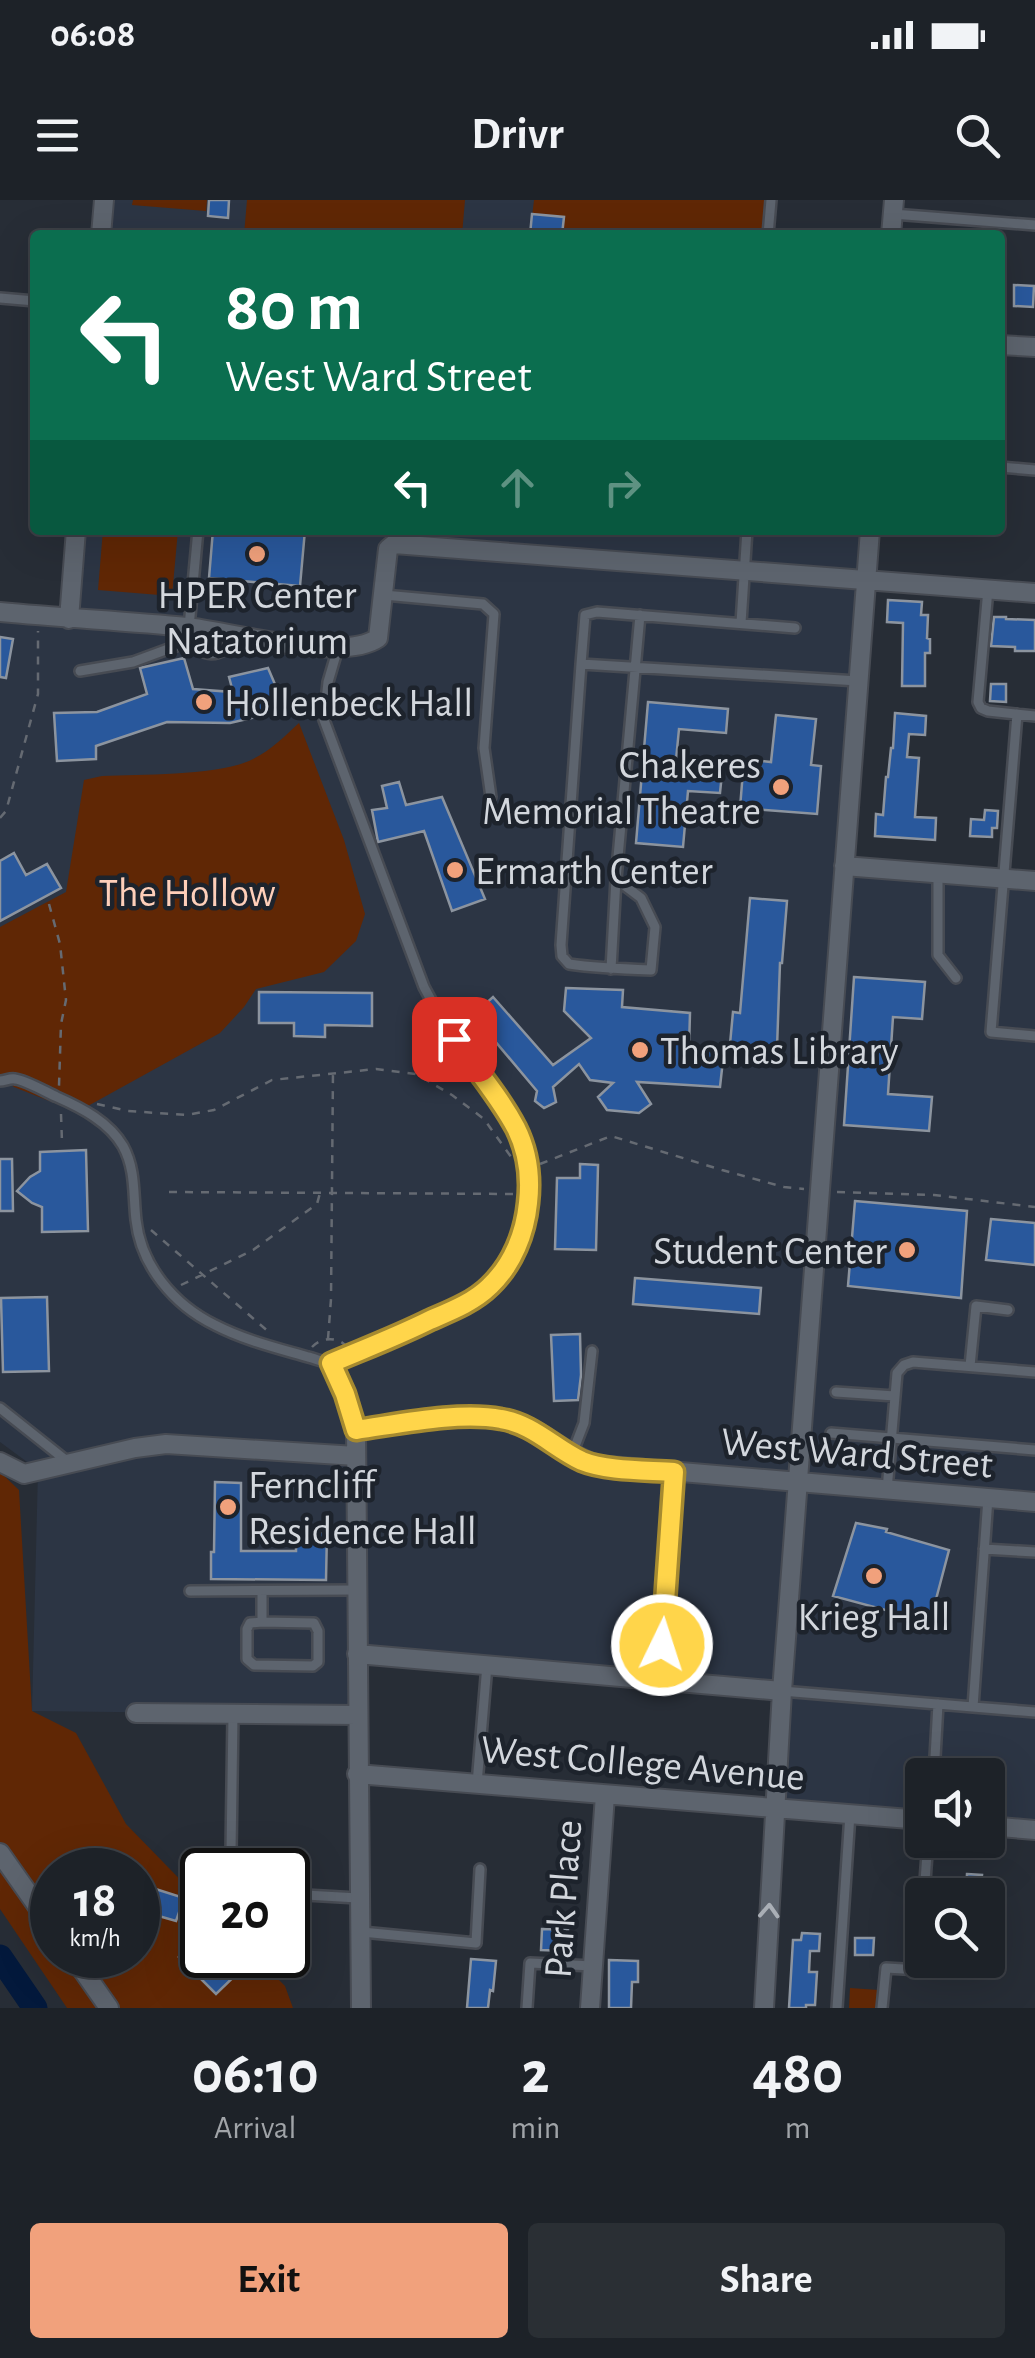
<!DOCTYPE html>
<style>
:root{--surface:#1d2228;--page:#2a2f34;--text:#f1f3f6;--muted:#a0a4a8;--line:#3b3f45;--accent:#f1a17c}
body{margin:0;font-family:"Alegreya Sans",sans-serif;background:var(--page);color:var(--text);height:100vh;display:flex;flex-direction:column;font-size:38px;white-space:nowrap}
*{box-sizing:border-box;margin:0}
p{font-size:32px;color:var(--muted)}
.icon{flex:none;width:55px;height:55px;fill:none;stroke:currentColor;stroke-width:2;stroke-linecap:round;stroke-linejoin:round}
.map{position:relative;height:1808px;overflow:hidden}
.details{display:flex;flex-direction:column;background:var(--surface);flex:1}
.details>*{flex:none}
.top-card{position:absolute;left:30px;top:30px;width:975px;height:305px;border-radius:10px;box-shadow:0 10px 40px #0002,0 0 0 2px var(--line);background:#0b6e4f;color:#fff;overflow:hidden}
.fabs{position:absolute;left:905px;top:1558px;display:grid;gap:20px}
.fabs a{display:grid;place-items:center;width:100px;height:100px;border-radius:10px;background:var(--surface);box-shadow:0 10px 40px #0002,0 0 0 2px var(--line);font-size:50px}
.speed{position:absolute;left:30px;top:1648px;display:flex;gap:20px;font-size:50px;font-weight:700;text-align:center}
.speed>*{display:grid;place-content:center;width:130px;height:130px;border-radius:50%;background:var(--surface);box-shadow:0 10px 40px #0002,0 0 0 2px var(--line);line-height:1}
.speed small{font-size:25px;font-weight:400}
.speed .limit{border:5px solid #111;border-radius:15px;background:#fff;color:#111}
.pin{position:absolute;display:grid;place-items:center;width:85px;height:85px;color:#fff;margin:-42px;border-radius:20px;box-shadow:0 5px 15px #0006}
.me{position:absolute;width:110px;margin:-55px;rotate:4deg;stroke-linejoin:round;filter:drop-shadow(0 0 8px #0008)}
.turn{display:flex;align-items:center;gap:35px;height:210px;padding:0 30px;font-size:45px}
.turn .icon{width:130px;height:130px;stroke-width:2.5}
.turn b{display:block;font-size:70px;line-height:85px}
.lanes{display:flex;align-items:center;height:95px;padding:0 30px;background:#0003;justify-content:center;gap:50px;direction:ltr}
.lanes .off{opacity:.35}
.eta{display:flex;justify-content:space-evenly;align-items:center;height:170px;text-align:center}
.eta b{font-size:60px;font-weight:700;line-height:70px}
.button{display:flex;gap:20px;margin-top:auto;padding:20px 30px}
.button a{flex:1;height:115px;border-radius:10px;background:var(--accent);color:#111;font-size:40px;font-weight:700;line-height:115px;text-align:center}
.button a+a{background:var(--page);color:var(--text)}
.status{display:flex;justify-content:space-between;align-items:center;height:70px;padding:0 50px;background:var(--surface);direction:ltr}
.status svg{height:28px;fill:currentColor}
header{display:flex;justify-content:space-between;align-items:center;height:130px;padding:0 30px;background:var(--surface);font-size:45px;font-weight:700}
.map>svg:first-child{display:block}
</style>
<div class="status"><b>06:08</b><svg viewBox="0 0 49 12"><path d="M0 12V9h3v3zM5 12V6h3v6zM10 12V3h3v9zM15 12V0h3v12zM26 1h20v11H26zM47 4h2v5h-2z"/></svg></div>
<header><svg class="icon" aria-label="menu" viewBox="0 0 24 24"><path d="M4 6h16M4 12h16M4 18h16"/></svg>Drivr<svg class="icon" aria-label="search" viewBox="0 0 24 24"><circle cx="10" cy="10" r="6"/><path d="M15 15l6 6"/></svg></header>
<div class="map">
<svg width="1035" height="1808" viewBox="0 0 1035 1808">
<rect width="100%" height="100%" fill="#272d36"/>
<path fill="#2c3544" d="M103,0H772L770,35H100Z
M76,330H869L844,666L1035,681V1630L988,1626V1575H922V1620L775,1608L782,1492L358,1454L357,1515L32,1511L38,1270L0,1242V412L69,419Z"/>
<path fill="#602705" fill-rule="evenodd" d="M133,0H207L206,11L132,5Z
M247,0H465L462,35H244Z
M534,0H771L768,35H530Z
M103,330H178L172,396L98,390Z
M299,523L344,640L365,714L356,741L324,772L256,789L244,807L220,833L77,912L14,887L0,875V727L66,692L84,580L102,576C143,574 213,576 249,561C269,552 283,538 299,523Z
M0,1272L19,1290L32,1511L76,1533L126,1624L202,1702V1755H254L285,1786L293,1808H67L0,1709ZM52,1670H138V1755H52Z
M850,1788L879,1790L878,1808H849Z"/>
<g fill="none" stroke-linecap="round" stroke-linejoin="round">
<path stroke="#03193c" stroke-width="25" d="M0,1757L35,1808"/>
</g>
<path fill="#29589c" stroke="#8c949f" stroke-width="2.5" d="M209,0H229L228,18L208,16Z
M532,14L564,17L562,35H530Z
M1014,85L1034,86L1033,107L1014,106Z
M213,330H305L300,386L209,378Z
M888,400L922,402L921,415H928L927,438L930,439V453H925V486H902L903,423L887,422Z
M994,417H1006V419L1035,420V451H1015V447L991,446Z
M0,437L13,439L6,478L0,477Z
M184,458L193,489L233,492L229,477L268,468L286,510L230,523L167,522L96,546V559L57,561L54,513L97,512L147,494L140,468Z
M991,484H1006V502L990,501Z
M648,502L728,509L726,533L679,529L676,560L723,564L720,593L688,591L683,647L636,643Z
M895,513L926,516L925,535L909,534L907,557L919,558L915,617L936,618L935,640L875,636L876,614L883,615L886,577H888L891,548H893Z
M776,515L816,519L811,565L821,566L817,614L740,608L744,559L771,562Z
M399,582L406,605L442,597L485,699L452,711L424,631L378,642L372,610L387,608L382,586Z
M985,610L998,611L997,628H992V637L970,636L971,619L984,620Z
M14,653L26,675L47,664L61,688L0,721V661Z
M750,698L787,701L782,763H780L777,848L730,844L733,812L740,813Z
M854,777L925,782L922,819L893,817L888,894L932,897L929,931L844,925Z
M566,788L623,790L622,807L690,813L689,848L724,851L720,887L637,882L651,904L639,913L607,910L598,897L613,883L590,880L579,864L553,887L556,902L544,908L535,901L537,891L473,815L493,797L553,865L591,838L564,811Z
M259,792L372,793V826L325,825V837L294,836V823H259Z
M86,950L88,1031L42,1032V1007L32,1003L17,991L30,977L40,971V952Z
M0,959H12L13,1011H0Z
M580,964L598,965L596,1050L555,1049L557,978H580Z
M855,1001L967,1011L961,1098L848,1086Z
M991,1019L1035,1023V1065L986,1060Z
M635,1078L761,1088L759,1114L633,1104Z
M47,1097L49,1171L3,1172L1,1098Z
M580,1134L581,1175L578,1200L554,1201L551,1135Z
M215,1282L241,1283V1351H296V1332H327L326,1380L211,1379V1352H214Z
M856,1323L887,1329L886,1332L949,1350L930,1422L833,1396Z
M967,1674L982,1675L980,1692L966,1691Z
M143,1685L184,1698L176,1721L138,1710Z
M288,1705H303L302,1712H310L309,1760L295,1759V1752L288,1744Z
M542,1729L568,1730L567,1751L541,1750Z
M802,1733L820,1734L819,1751H810L809,1772H817L815,1805H806V1808H789L793,1740H801Z
M202,1734V1755H236L246,1765L216,1794L179,1757Z
M855,1738H874L873,1755H855Z
M471,1759L496,1761L493,1791L490,1790L488,1808H467Z
M609,1760L638,1761V1782H632L631,1808H609Z"/>
<g fill="none" stroke-linecap="round" stroke-linejoin="round">
<defs>
<path id="lane" d="M893,14L1035,25
M768,35L771,0
M0,98L35,101
M1000,267L1035,270
M988,389L978,502L981,508L988,511L1035,516
M384,395L483,404L494,414L484,548L491,597
M741,423L747,330
M182,439C206,456 217,462 238,437
M581,464L585,415L597,412L795,428
M80,471L133,462L179,445L189,427L198,330
M1017,514L991,832L1035,836
M938,673V755L956,778
M616,679L640,415
M611,769L616,679L641,698L655,727L651,770C623,769 596,768 569,764L562,756L561,745L581,464L858,481
M0,881C5,881 10,878 15,879C25,880 46,892 57,897C82,908 109,922 123,946C136,970 133,994 136,1020C141,1066 174,1105 215,1125C244,1140 277,1148 308,1157C314,1158 324,1163 330,1163C340,1163 389,1140 401,1134C426,1123 453,1113 476,1097C521,1067 541,999 524,948C513,917 491,890 472,864C454,839 438,814 424,787L324,520L328,482L338,448
M331,1163L345,1194L356,1230
M970,1166L976,1106L1008,1110
M836,1192L895,1196
M0,1208L68,1262
M831,1233L1035,1250
M572,1254L584,1223L592,1151
M887,1290L897,1173L904,1165L913,1162L1035,1172
M988,1298L973,1507L1035,1512
M984,1349L1035,1352
M190,1391L357,1390
M262,1391V1422L250,1423L247,1429V1459L254,1465L313,1466L318,1462V1431L314,1423L262,1422
M660,1479L674,1272
M782,1491L973,1507
M233,1514L231,1653L242,1670
M934,1575L938,1504
M477,1584L487,1465
M288,1694L358,1698
M924,1695L928,1640
M362,1732L476,1743L480,1669
M527,1808L530,1763L593,1766
M837,1808L850,1614
M882,1808L886,1768L921,1770L922,1713"/>
<path id="street" d="M101,35L104,0
M891,35L894,0
M1000,145L1035,147
M0,412C62,418 125,421 187,427C231,432 342,463 378,438L388,349L394,344L1035,393
M69,419L76,330
M844,666L1035,681
M0,1262L24,1274L135,1248L166,1244L356,1256
M357,1454L782,1491
M136,1513L357,1515
M357,1574L922,1620
M988,1626L1035,1630
M0,1653L52,1727
M72,1755L109,1808
M361,1808L356,1230C401,1224 472,1209 514,1222C545,1231 567,1256 598,1265L1035,1302
M590,1808L605,1595
M764,1808L782,1491L870,330"/>
</defs>
<use href="#lane" stroke="#474b53" stroke-width="14"/>
<use href="#street" stroke="#474b53" stroke-width="22"/>
<path stroke="#656a72" stroke-width="2.5" stroke-dasharray="8 8" stroke-linecap="butt" d="M0,618L6,611L38,494V431
M49,704L60,744L66,800L61,824L59,886
M97,904L128,911L186,915L214,910L272,880L376,869L416,874L452,895L484,919L514,961
M61,914L62,942
M540,964L611,936L722,970L784,987L804,989
M169,992L517,994
M837,992L934,995L1035,1007
M151,1030L270,1133
M181,1085L253,1050L317,1004L320,993
M328,1139L331,1099L333,871
M312,1147C320,1138 336,1136 345,1145"/>
<use href="#lane" stroke="#5d646e" stroke-width="9"/>
<use href="#street" stroke="#5d646e" stroke-width="18"/>
</g>
<defs><path id="oneway-chevron" d="M-2-3.5L2.5 0L-2 3.5" fill="none" stroke-width="1.6" stroke-linecap="round" stroke-linejoin="round" transform="scale(2.5)"/></defs>
<use stroke="#aaafb6" href="#oneway-chevron" transform="translate(769 1711) rotate(-87)"/>
<g fill="none" stroke-linecap="round" stroke-linejoin="round">
<defs>
<path id="route" d="M454,839C475,868 499,896 516,928C528,952 531,977 528,1003C525,1033 513,1064 490,1086C474,1102 451,1111 430,1120C398,1136 364,1149 331,1163L345,1194L356,1230C399,1224 459,1211 501,1219C533,1224 554,1248 582,1261C606,1271 647,1270 674,1272L662,1445"/>
</defs>
<use href="#route" stroke="#a68a30" stroke-width="25"/>
<use href="#route" stroke="#ffd54a" stroke-width="18"/>
</g>
<g fill="#f1a17c" stroke="#1d232c" stroke-width="4">
<circle cx="257" cy="354" r="10"/>
<circle cx="204" cy="502" r="10"/>
<circle cx="781" cy="587" r="10"/>
<circle cx="455" cy="670" r="10"/>
<circle cx="640" cy="850" r="10"/>
<circle cx="907" cy="1050" r="10"/>
<circle cx="228" cy="1307" r="10"/>
<circle cx="874" cy="1376" r="10"/>
</g>
<g text-anchor="middle" stroke-width="9" stroke-linejoin="round" paint-order="stroke">
<g font-size="40" fill="#d3d7dd" stroke="#1d232c" text-anchor="start">
<text x="257" y="408" text-anchor="middle">HPER Center<tspan x="257" dy="46">Natatorium</tspan></text>
<text x="224" y="516">Hollenbeck Hall</text>
<text x="761" y="578" text-anchor="end">Chakeres<tspan x="761" dy="46">Memorial Theatre</tspan></text>
<text x="475" y="684">Ermarth Center</text>
<text x="660" y="864">Thomas Library</text>
<text x="887" y="1064" text-anchor="end">Student Center</text>
<text x="248" y="1298">Ferncliff<tspan x="248" dy="46">Residence Hall</tspan></text>
<text x="874" y="1430" text-anchor="middle">Krieg Hall</text>
</g>
<g font-size="40" fill="#fecfb9" stroke="#1d232c">
<text x="187" y="706">The Hollow</text>
</g>
<g font-size="40" fill="#d3d7dd" stroke="#1d232c">
<text transform="translate(857 1252) rotate(5)" y="14">West Ward Street</text>
<text transform="translate(643 1562) rotate(5)" y="14">West College Avenue</text>
<text transform="translate(562 1699) rotate(-86)" y="14">Park Place</text>
</g>
</g>
</svg>
<div class="fabs">
<a><svg class="icon" aria-label="sound" viewBox="0 0 24 24"><path d="M4 9h4l5-4v14l-5-4H4zM17 9q2 3 0 6"/></svg></a>
<a><svg class="icon" aria-label="search" viewBox="0 0 24 24"><circle cx="10" cy="10" r="6"/><path d="M15 15l6 6"/></svg></a>
</div>
<div class="speed"><div>18<small>km/h</small></div><div class="limit">20</div></div>
<div class="pin" style="left:454px;top:839px;background:#d93025"><svg class="icon" aria-label="arrive" viewBox="0 0 24 24"><path d="M6 21V4h12l-3 4 3 4H6"/></svg></div>
<svg class="me" style="left:662px;top:1445px" viewBox="-20 -20 40 40"><circle r="17" fill="#ffd54a" stroke="#fff" stroke-width="3"/><path d="M0-11L8 9 0 5-8 9z" fill="#fff"/></svg>
<div class="top-card">
<div class="turn"><svg class="icon" aria-label="left" viewBox="0 0 24 24"><path d="M17 20v-9H6M10 6l-5 5 5 5"/></svg><div><b>80 m</b>West Ward Street</div></div>
<div class="lanes"><svg class="icon" aria-label="left" viewBox="0 0 24 24"><path d="M17 20v-9H6M10 6l-5 5 5 5"/></svg><svg class="icon off" aria-label="ahead" viewBox="0 0 24 24"><path d="M12 20V5M6 11l6-6 6 6"/></svg><svg class="icon off" aria-label="right" viewBox="0 0 24 24"><path d="M7 20v-9h11M14 6l5 5-5 5"/></svg></div>
</div>
</div>
<section class="details">
<div class="eta">
<div><b>06:10</b><p>Arrival</p></div>
<div><b>2</b><p>min</p></div>
<div><b>480</b><p>m</p></div>
</div>
<div class="button"><a>Exit</a><a>Share</a></div>
</section>
